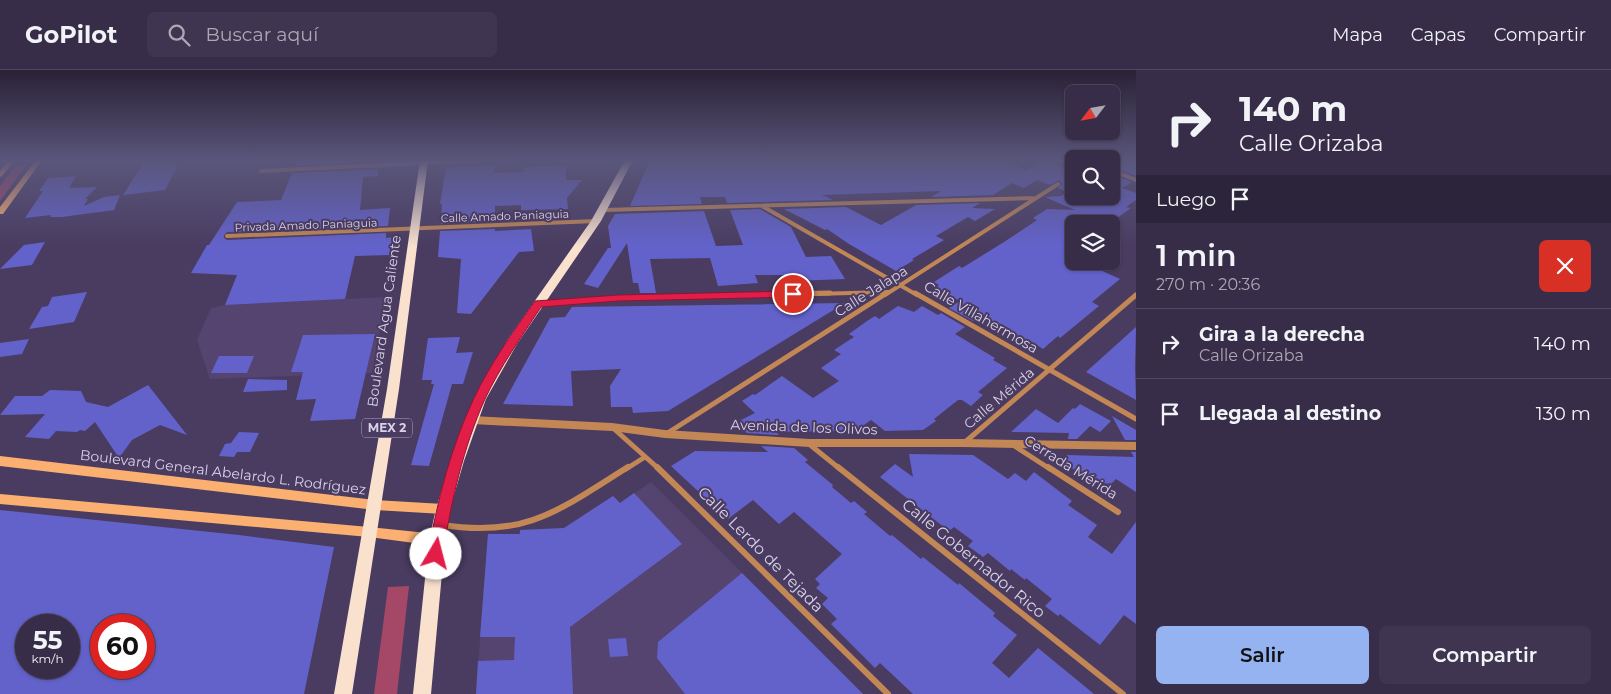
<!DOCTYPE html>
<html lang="es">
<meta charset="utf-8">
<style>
:root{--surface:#382d49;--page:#3f3550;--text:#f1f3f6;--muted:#aba8b4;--line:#524961;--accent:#95b2f1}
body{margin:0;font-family:Montserrat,sans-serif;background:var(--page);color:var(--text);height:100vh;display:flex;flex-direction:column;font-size:19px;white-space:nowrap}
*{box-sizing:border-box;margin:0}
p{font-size:16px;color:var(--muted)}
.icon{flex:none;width:28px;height:28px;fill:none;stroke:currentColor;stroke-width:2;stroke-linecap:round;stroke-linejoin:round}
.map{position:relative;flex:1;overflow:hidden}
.details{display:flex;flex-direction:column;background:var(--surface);width:475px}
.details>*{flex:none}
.guide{background:#382d49;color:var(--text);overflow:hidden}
.needle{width:32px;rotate:239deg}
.buttons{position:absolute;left:1065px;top:15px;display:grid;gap:10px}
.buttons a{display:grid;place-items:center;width:55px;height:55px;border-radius:8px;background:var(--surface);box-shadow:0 1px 4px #0004,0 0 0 1px var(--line);font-size:25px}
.speed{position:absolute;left:15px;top:544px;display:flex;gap:10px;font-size:25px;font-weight:700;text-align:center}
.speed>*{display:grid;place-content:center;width:65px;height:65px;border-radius:50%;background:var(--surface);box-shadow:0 1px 4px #0004,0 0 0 1px var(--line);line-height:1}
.speed small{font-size:12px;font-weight:400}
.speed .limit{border:8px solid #d22;background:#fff;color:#111}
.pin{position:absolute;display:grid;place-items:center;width:42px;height:42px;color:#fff;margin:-21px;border:2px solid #fff;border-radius:50%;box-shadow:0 1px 5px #0007}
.me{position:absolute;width:55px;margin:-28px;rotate:8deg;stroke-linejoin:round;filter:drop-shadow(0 0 4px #0008)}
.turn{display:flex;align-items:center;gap:18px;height:105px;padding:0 20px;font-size:22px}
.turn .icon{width:65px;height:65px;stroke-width:2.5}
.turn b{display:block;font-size:35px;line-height:42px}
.then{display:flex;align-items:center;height:48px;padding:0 20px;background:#0003;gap:10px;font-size:19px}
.round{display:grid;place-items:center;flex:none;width:52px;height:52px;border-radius:8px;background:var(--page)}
.head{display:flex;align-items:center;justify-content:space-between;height:85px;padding:0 20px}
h1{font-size:30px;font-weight:600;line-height:38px}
.cta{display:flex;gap:10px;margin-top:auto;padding:10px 20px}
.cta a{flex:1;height:58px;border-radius:8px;background:var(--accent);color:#111;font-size:20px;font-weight:600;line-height:58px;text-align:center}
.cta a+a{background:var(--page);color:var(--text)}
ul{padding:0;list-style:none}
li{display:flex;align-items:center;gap:15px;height:70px;padding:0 20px;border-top:1px solid var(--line)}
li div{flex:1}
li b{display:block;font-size:19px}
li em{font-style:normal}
header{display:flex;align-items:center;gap:30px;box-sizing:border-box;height:70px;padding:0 25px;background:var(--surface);border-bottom:1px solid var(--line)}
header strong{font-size:24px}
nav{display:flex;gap:28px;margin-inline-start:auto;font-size:18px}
.search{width:350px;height:45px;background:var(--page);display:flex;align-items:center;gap:12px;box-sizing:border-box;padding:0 18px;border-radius:8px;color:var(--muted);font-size:19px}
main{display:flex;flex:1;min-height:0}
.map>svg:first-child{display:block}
</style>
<header>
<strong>GoPilot</strong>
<div class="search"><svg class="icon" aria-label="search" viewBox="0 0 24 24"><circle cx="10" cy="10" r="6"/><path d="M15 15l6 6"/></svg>Buscar aquí</div>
<nav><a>Mapa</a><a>Capas</a><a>Compartir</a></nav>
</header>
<main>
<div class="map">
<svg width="1136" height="624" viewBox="0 0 1136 624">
<rect width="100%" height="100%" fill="#4a3c61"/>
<path fill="#554470" d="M386,227L372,303L210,309L197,270L211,238L225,235Z
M651,412L863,624H476L488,464H519L520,460L564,458L613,426L620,433Z"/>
<path fill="#a54868" d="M27,94L0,131V116L16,95Z
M409,516L397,624H374L388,517Z"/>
<path fill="#6362cb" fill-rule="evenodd" d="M161,90H176L173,95H178L165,120L123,125L144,92Z
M297,90H377V91L295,96Z
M650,90H1002L1026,100L1043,90L1065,99L1074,93V126H1111V104L1132,112L1122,118L1136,123V130L1126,137L1131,138L1109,154H1074V175L1067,179L1070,180L1064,184L1074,188V191H1080L1120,209L1092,232L1099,236L1060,268L1058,266L1043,279L1032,272L1019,269L979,247L973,251L949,238L960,231L942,221L937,217L939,215L934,212L959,196L962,198L1004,172L1037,150L1033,148L1047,139L1075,140L1045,127L1061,126L1067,122L1058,118L1062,114L1059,110L1050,115L1037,110L1024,118L1012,113L993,125L931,127L941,121L822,125L833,130L727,133L725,127H700L702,134L630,136Z
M1111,90H1136V106L1111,96Z
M494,96V103L524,102V97L566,96V110H582L567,128L568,139L521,140V135L495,136V151L441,154L442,134H440L446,97Z
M378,99V106L363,107L360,140L390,138L388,156L227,162L224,165V168L227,170L386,163V168L394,167L390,185L355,186L345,229L225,235L237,205L191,203L207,175H209L237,132L281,130L292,103Z
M76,106L69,118L97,117L85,129H88L84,136L104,127L120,125L114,140L62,147H50L51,145L25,148L43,121H39L48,108Z
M980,133L972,138L995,139L975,151L968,147L936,166L944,170L912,189L914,190L896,201L849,174L827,159L825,160L784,139L846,137L881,155L916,135Z
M760,139L791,157L806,187L831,186L845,209L794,211L788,205H755L758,213L718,216L710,188L650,189L656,223H640L638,213H633L627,173L598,218L584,214L608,178H611L608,156L615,144L704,141L716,176L743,175L730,140Z
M495,159V161L531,159L534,181L519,182L471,244L457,243L461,189L438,187L440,161Z
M45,172L32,195L0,199L24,175Z
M87,222L74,252L29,259L42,237L48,236L52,227Z
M845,233L668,341L633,343L632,337H611L610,316L621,299L571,301L573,336L503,334L550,248L565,247L572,237Z
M898,236L914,242L922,236L938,245L941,243L965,257L955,264L995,288L993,290L1007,298L978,322L983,325L971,336L962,330H958L934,349L936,351L923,360L885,361L871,350L857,360L850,355L840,361L776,362L779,365L747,363L735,353L755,343L742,331L753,324L755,325L782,306L813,328L839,311L821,298L841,284L834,280L854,267L849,264L867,251L875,246L879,249Z
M1136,257L1135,298L1136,330L1086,302Z
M375,264L355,349L310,351L316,329L296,330L303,302H291L303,265Z
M460,267L456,283L473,282L463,314H452L429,396L411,395L434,314H431L432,310H422L428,268Z
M29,269L22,284L0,287V273Z
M219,286H254L247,303H211Z
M248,309L287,310V320L243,322Z
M148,315L187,365L160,355L132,370L119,388L95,352L85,361L80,360L77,362L56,361L49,369L25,367L45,344L0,345L15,326H42L50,320L81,321L86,332L108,337Z
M1080,334L1111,351L1100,362L1090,356L1077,369H1068L1069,363L1011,362L1036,339L1058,353L1073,338L1075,339Z
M1112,346L1136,360V370H1125Z
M239,362L259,363L250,382H237L234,387L219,386L225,374L231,373Z
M761,376L794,378L808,390L805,392L833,415L832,417L851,433L854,431L867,442L864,444L890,466L892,465L921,489L923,487L958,515L959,513L995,543L993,546L1017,565L992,593L1009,608L1038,578L1094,624H913L880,593L875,598L831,554L837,549L822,534L828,528L816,518L820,514L815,509L842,484L794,442L779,454L753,430L728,449L671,396L695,381L768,382Z
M1131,382H1136V422L1116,409L1111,414L1094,412L1083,405L1079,400H1075L1067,395V385L1134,387Z
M909,384L973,385L1008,409L1015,403L1026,411L1034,402L1072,431L1068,435L1097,455L1088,467L1112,484L1136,452V554L1124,545L1100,575L1060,544L1058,546L1045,536L1052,529L1026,508L1025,510L1011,499L1010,501L988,483L983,487L968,476L973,471L954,457L949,461L880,407L895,394L913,407Z
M634,423L682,474L570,557L573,624H476L478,591L514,590L515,567H480L488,464H520V460L564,458L613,426L620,433Z
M0,440L239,465L334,477L304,624H0ZM26,555H69V598H26ZM101,555H144V598H101Z
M742,503L863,624H685L657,588L658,572Z
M626,568L628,586L610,587L608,569Z"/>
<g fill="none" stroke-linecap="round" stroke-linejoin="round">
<path stroke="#c28755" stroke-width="4" d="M0,90H24
M1111,100L1136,110
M261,101L481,90
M762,136L917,225
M603,140L1036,128
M227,166L596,151
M774,225L889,222
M885,225L1058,114"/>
<path stroke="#c28755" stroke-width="5" d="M915,223L1136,349
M538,234L618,228L830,223
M613,358L659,399
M666,364L887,223
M964,373L1136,225
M809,374L840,399
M1013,375L1050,399
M626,399L645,387"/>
<path stroke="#c28755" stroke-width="6" d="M657,397L888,624
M838,397L1123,624
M1048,397L1118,442
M442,455C527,468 559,440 628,397"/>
<path fill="#c28755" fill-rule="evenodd" d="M472,346L612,353L665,360L809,369H963L1136,372V380L963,377H809L665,368L612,361L472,354L469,353L467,350L469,347Z"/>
<path fill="#fbb071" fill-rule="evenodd" d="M9,90H15L2,106L0,107V101Z
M36,90H42L3,144H0V137Z
M0,386L375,430L443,434L447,435L449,439L447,443L443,444L375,440L0,396Z
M0,424L369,457L437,464L441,466L443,470L441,474L437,476L369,467L0,434Z"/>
<path fill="#f9e1ce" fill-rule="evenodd" d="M420,90H428L399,319L352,624H334L387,319Z
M625,90H633L601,151L517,274L486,329L464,391L450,439L445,470L431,624H413L429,470L436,439L450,391L474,329L508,269L591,151Z"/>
</g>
<linearGradient id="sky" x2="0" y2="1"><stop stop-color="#292135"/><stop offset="0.51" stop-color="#5a567b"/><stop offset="1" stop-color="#5a567b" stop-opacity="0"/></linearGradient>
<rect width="1136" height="177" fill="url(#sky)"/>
<path fill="#e11d48" stroke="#92132f" d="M793,221L796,222V227L618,231L541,237C522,266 500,297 485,329C463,378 451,432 443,484L441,489L436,491L431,489L428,484C437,431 451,377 474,328C490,294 513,262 535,231L618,225Z"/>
<g text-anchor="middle" stroke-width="4" stroke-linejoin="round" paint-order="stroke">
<g font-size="11" fill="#d8d1e8" stroke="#4a3c61">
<text transform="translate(505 146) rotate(-2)" y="4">Calle Amado Paniaguia</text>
<text transform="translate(306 155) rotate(-2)" y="4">Privada Amado Paniaguia</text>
</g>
<rect fill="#4a3c61" stroke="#ada4c0" stroke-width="1" x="362" y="348.5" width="50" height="19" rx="4"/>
<g font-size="12" font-weight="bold" fill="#d8d1e8">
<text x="387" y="362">MEX 2</text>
</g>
<g font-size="14" fill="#d8d1e8" stroke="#4a3c61">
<text transform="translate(871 221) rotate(-32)" y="5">Calle Jalapa</text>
<text transform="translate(981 247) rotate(30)" y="5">Calle Villahermosa</text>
<text transform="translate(384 251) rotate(-82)" y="5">Boulevard Agua Caliente</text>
<text transform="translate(999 328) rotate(-40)" y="5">Calle Mérida</text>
<text transform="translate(804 357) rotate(2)" y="5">Avenida de los Olivos</text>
<text transform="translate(1071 397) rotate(32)" y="5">Cerrada Mérida</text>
<text transform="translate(223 402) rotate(7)" y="5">Boulevard General Abelardo L. Rodríguez</text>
</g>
<g font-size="16" fill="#d8d1e8" stroke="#4a3c61">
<text transform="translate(761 479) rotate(45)" y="6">Calle Lerdo de Tejada</text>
<text transform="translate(974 488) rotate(39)" y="6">Calle Gobernador Rico</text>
</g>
</g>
</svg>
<div class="buttons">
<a><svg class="needle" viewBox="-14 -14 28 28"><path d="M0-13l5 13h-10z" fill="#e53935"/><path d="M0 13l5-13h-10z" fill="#aba8b4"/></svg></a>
<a><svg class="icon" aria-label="search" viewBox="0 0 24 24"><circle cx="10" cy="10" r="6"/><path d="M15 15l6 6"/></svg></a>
<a><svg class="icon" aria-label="layers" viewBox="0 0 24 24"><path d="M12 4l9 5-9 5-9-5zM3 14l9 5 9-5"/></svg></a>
</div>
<div class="speed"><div>55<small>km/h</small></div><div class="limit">60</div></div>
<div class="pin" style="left:793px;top:224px;background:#d93025"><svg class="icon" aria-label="arrive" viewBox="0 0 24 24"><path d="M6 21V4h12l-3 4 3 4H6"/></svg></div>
<svg class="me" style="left:436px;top:484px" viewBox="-20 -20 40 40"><circle r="19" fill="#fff"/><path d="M0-13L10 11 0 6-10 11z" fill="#e11d48"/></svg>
</div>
<section class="details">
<div class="guide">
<div class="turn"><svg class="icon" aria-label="right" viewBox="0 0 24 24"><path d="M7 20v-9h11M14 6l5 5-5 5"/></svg><div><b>140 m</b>Calle Orizaba</div></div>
<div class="then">Luego<svg class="icon" aria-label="arrive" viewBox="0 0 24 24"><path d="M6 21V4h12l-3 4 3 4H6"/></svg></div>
</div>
<div class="head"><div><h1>1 min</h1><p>270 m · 20:36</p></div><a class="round" style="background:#d93025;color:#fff"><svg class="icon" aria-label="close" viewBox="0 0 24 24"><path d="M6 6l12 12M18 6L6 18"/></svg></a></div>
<ul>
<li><svg class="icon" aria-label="right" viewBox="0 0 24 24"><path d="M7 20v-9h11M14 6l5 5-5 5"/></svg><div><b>Gira a la derecha</b><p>Calle Orizaba</p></div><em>140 m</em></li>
<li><svg class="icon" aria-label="arrive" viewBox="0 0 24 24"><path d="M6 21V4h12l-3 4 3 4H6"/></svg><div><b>Llegada al destino</b></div><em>130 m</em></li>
</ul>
<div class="cta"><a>Salir</a><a>Compartir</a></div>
</section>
</main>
